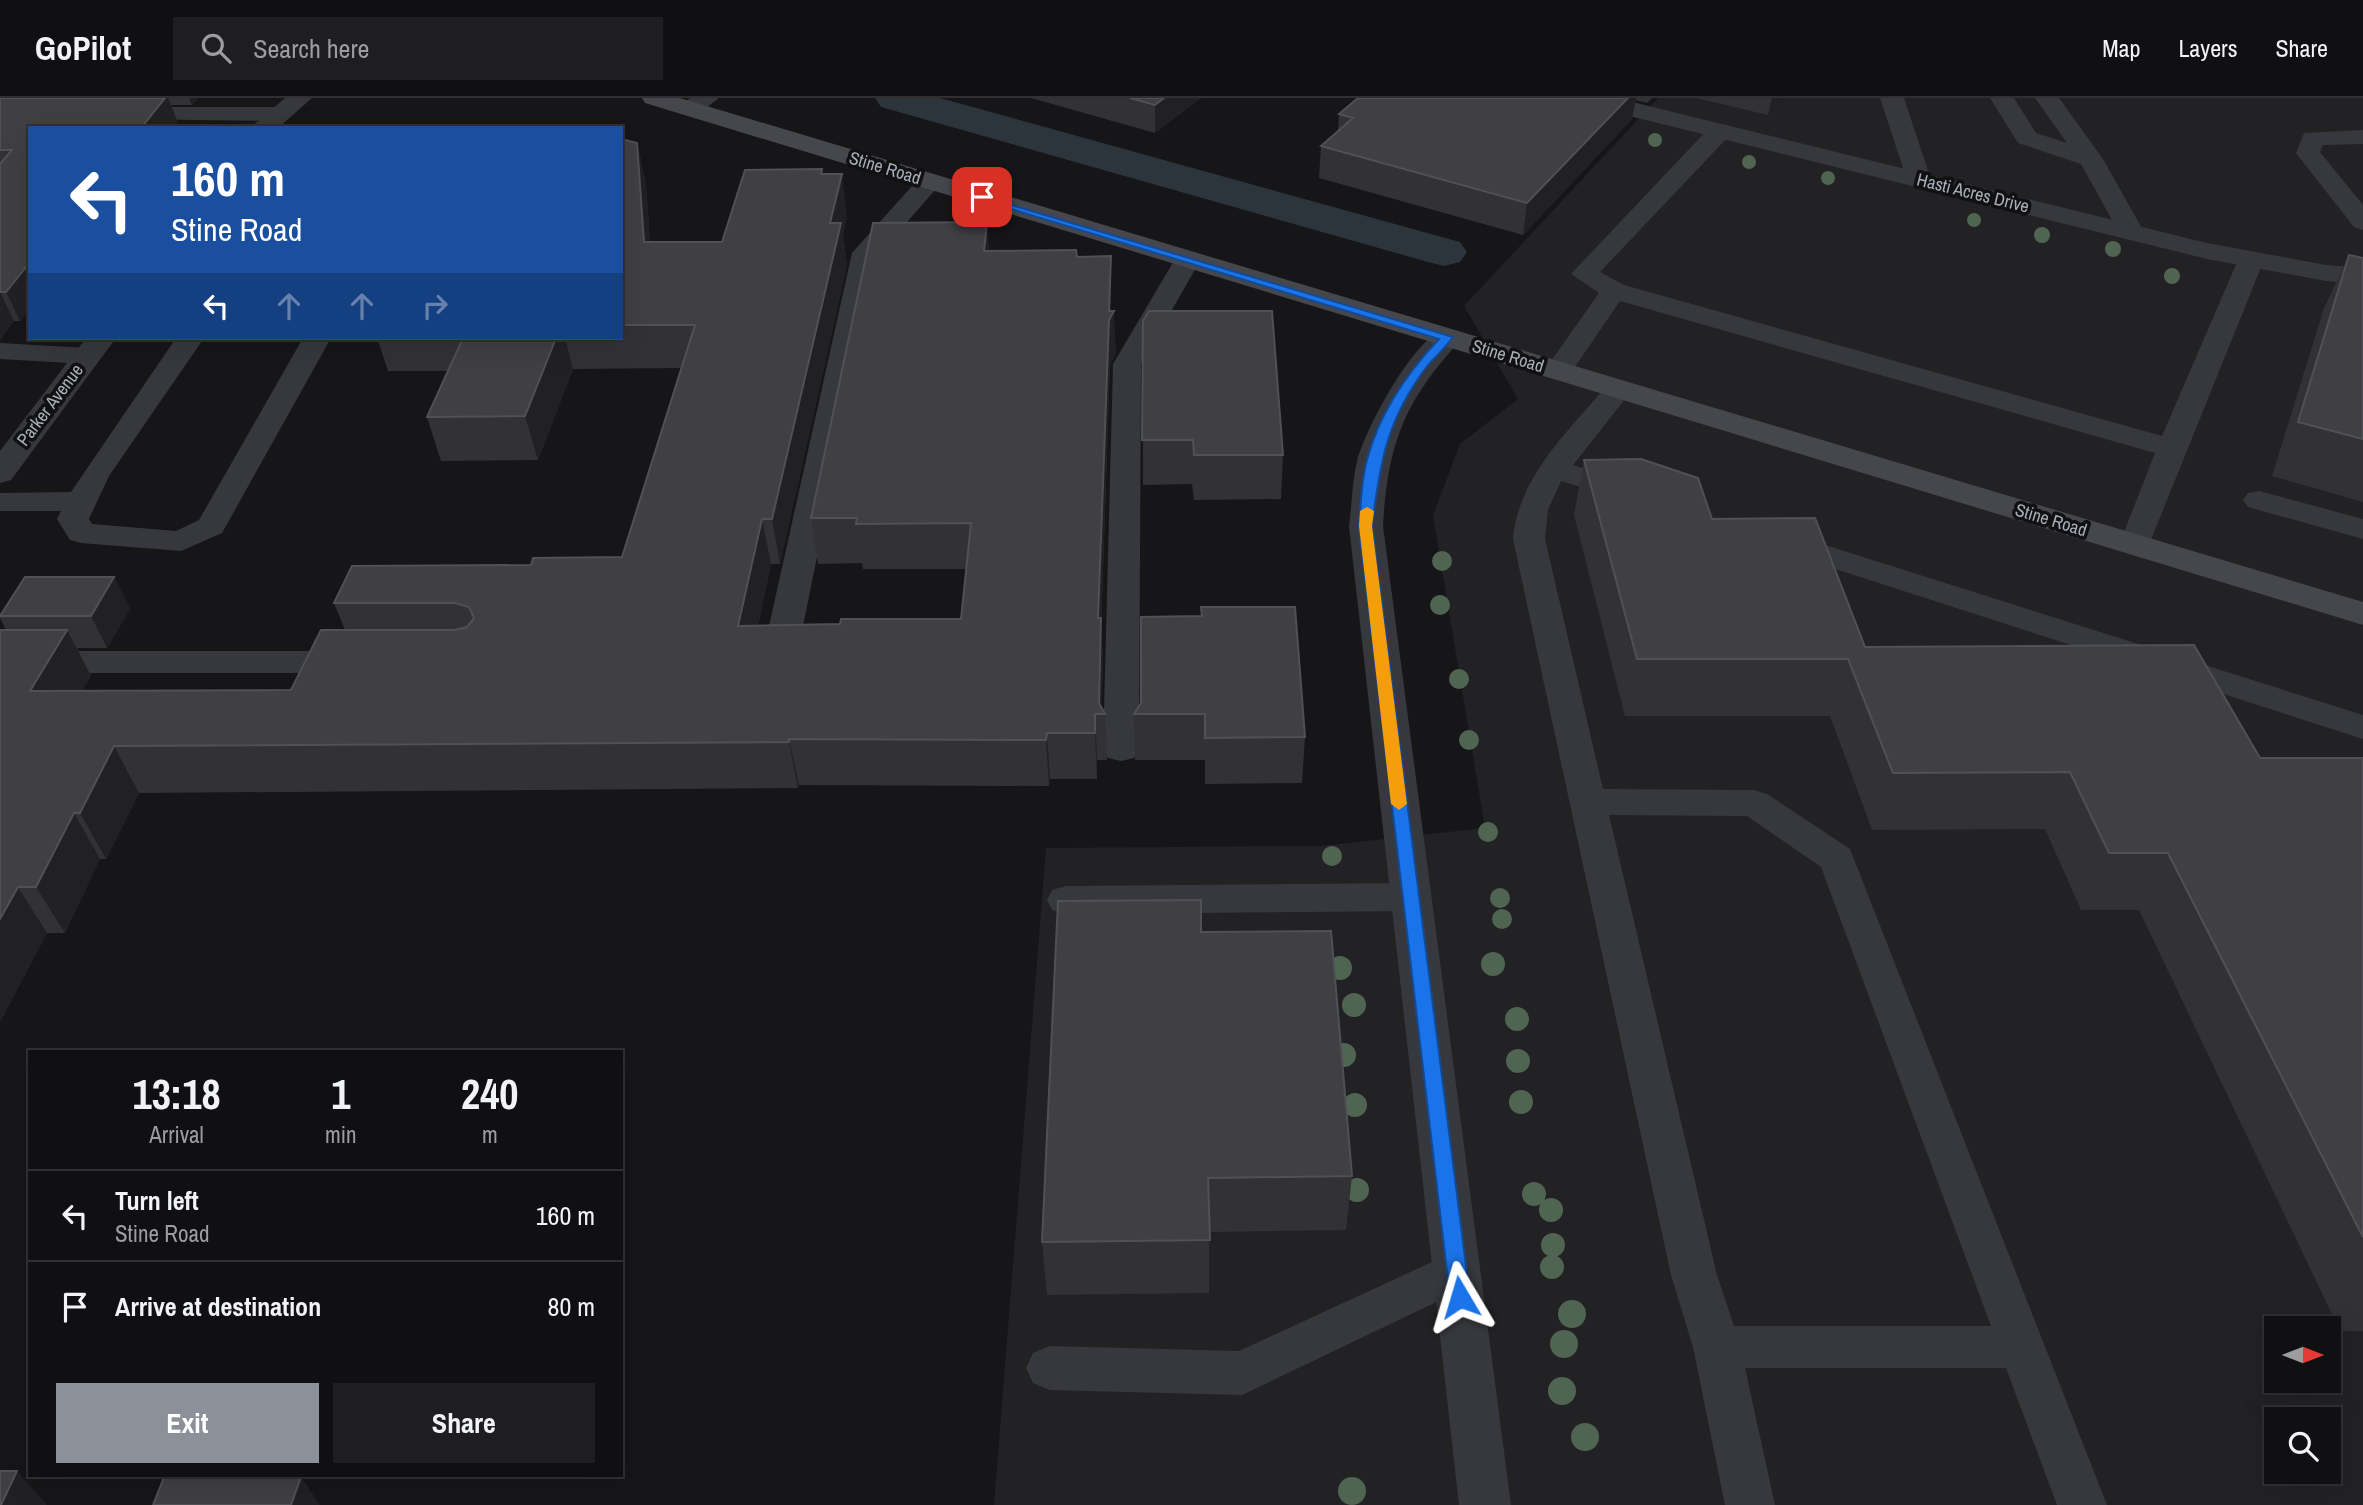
<!DOCTYPE html>
<style>
:root{--surface:#101012;--page:#1e1e20;--text:#f1f3f6;--muted:#9c9d9f;--line:#303032;--accent:#8c9099}
body{margin:0;font-family:"Archivo Narrow",sans-serif;background:var(--page);color:var(--text);height:100vh;display:flex;flex-direction:column;font-size:26px;white-space:nowrap}
*{box-sizing:border-box;margin:0}
p{font-size:23px;color:var(--muted)}
.icon{flex:none;width:38px;height:38px;fill:none;stroke:currentColor;stroke-width:2;stroke-linecap:round;stroke-linejoin:round}
.map{position:relative;flex:1;overflow:hidden}
.sheet{position:absolute;left:28px;top:952px;width:595px;height:427px;display:flex;flex-direction:column;background:var(--surface);border-radius:0px;box-shadow:0 7px 28px #0002,0 0 0 2px var(--line)}
.sheet>*{flex:none}
.hud{position:absolute;left:28px;top:28px;width:595px;height:214px;border-radius:0px;box-shadow:0 7px 28px #0002,0 0 0 2px var(--line);background:#1a4fa0;color:#fff;overflow:hidden}
.needle{width:46px;rotate:90deg}
.controls{position:absolute;left:2264px;top:1218px;display:grid;gap:14px}
.controls a{display:grid;place-items:center;width:77px;height:77px;border-radius:0px;background:var(--surface);box-shadow:0 7px 28px #0002,0 0 0 2px var(--line);font-size:35px}
.pin{position:absolute;display:grid;place-items:center;width:60px;height:60px;color:#fff;margin:-30px;border-radius:14px;box-shadow:0 4px 10px #0006}
.me{position:absolute;width:77px;margin:-38px;rotate:353deg;stroke-linejoin:round;filter:drop-shadow(0 0 5px #0008)}
.turn{display:flex;align-items:center;gap:24px;height:147px;padding:0 28px;font-size:32px}
.turn .icon{width:91px;height:91px;stroke-width:2.5}
.turn b{display:block;font-size:49px;line-height:60px}
.lanes{display:flex;align-items:center;height:66px;padding:0 28px;background:#0003;justify-content:center;gap:35px;direction:ltr}
.lanes .off{opacity:.35}
.eta{display:flex;justify-content:space-evenly;align-items:center;height:119px;text-align:center}
.eta b{font-size:42px;font-weight:700;line-height:49px}
.primary-button{display:flex;gap:14px;margin-top:auto;padding:14px 28px}
.primary-button a{flex:1;height:80px;border-radius:0px;background:var(--accent);color:#fff;font-size:28px;font-weight:700;line-height:80px;text-align:center}
.primary-button a+a{background:var(--page);color:var(--text)}
ul{padding:0;list-style:none}
li{display:flex;align-items:center;gap:21px;height:91px;padding:0 28px;border-top:2px solid var(--line)}
li div{flex:1}
li b{display:block;font-size:26px}
li em{font-style:normal}
header{display:flex;align-items:center;gap:42px;box-sizing:border-box;height:98px;padding:0 35px;background:var(--surface);border-bottom:2px solid var(--line)}
header strong{font-size:33px}
nav{display:flex;gap:38px;margin-inline-start:auto;font-size:24px}
.search{width:490px;height:63px;background:var(--page);display:flex;align-items:center;gap:18px;box-sizing:border-box;padding:0 24px;border-radius:0px;color:var(--muted);font-size:26px}
.map>svg:first-child{display:block}
</style>
<header>
<strong>GoPilot</strong>
<div class="search"><svg class="icon" aria-label="search" viewBox="0 0 24 24"><circle cx="10" cy="10" r="6"/><path d="M15 15l6 6"/></svg>Search here</div>
<nav><a>Map</a><a>Layers</a><a>Share</a></nav>
</header>
<div class="map">
<svg width="2363" height="1407" viewBox="0 0 2363 1407">
<rect width="100%" height="100%" fill="#161618"/>
<path fill="#222225" fill-rule="evenodd" d="M1658,0H2363V1407H994L1046,750L1320,748L1485,730L1433,417L1460,346L1518,301L1464,208ZM2277,1230H2329V1283H2277ZM2277,1321H2329V1374H2277Z"/>
<g fill="none" stroke-linecap="round" stroke-linejoin="round">
<path fill="#2c353c" fill-rule="evenodd" d="M875,0H940L1460,144L1467,154L1460,164L1444,168L1428,164L881,9Z"/>
<path fill="#37383d" fill-rule="evenodd" d="M1880,0H1904L1931,82L1928,87H1910L1907,82Z
M1990,0H2014L2036,35L2067,45L2035,0H2059L2103,61L2144,134L2140,140H2122L2081,66L2018,45Z
M123,9H276L284,11L288,16L284,21L276,23L115,21L111,16L115,11Z
M1720,26L1729,28L1732,33L1729,38L1600,174L1624,187L2162,338L2238,162L2242,156H2260L2264,162L2146,454L2135,457L2124,454L2119,447L2155,355L1620,203L1568,279L1558,282L1548,279L1544,273L1599,195L1571,176L1711,28Z
M2363,32V46L2323,47L2320,54L2363,107V132L2354,129L2296,55L2304,35Z
M930,75L939,78L943,83L878,157L803,528L798,536L786,539L774,536L769,528L852,155L921,78Z
M1188,153L1197,155L1201,161L1141,266L1139,651L1134,660L1121,663L1108,660L1103,651L1113,266L1175,161L1179,155Z
M176,240H204L109,378L89,421L92,426L176,433L199,422L303,240H331L222,435L181,453L81,445L70,442L57,421L61,413H0V395L71,394Z
M0,245L87,250L97,252L101,258L97,264L87,266L0,261Z
M1619,282L1629,285L1633,291L1573,367L1640,388L1644,395L1640,402L1629,404L1561,383L1548,412L1545,441L1603,691L1754,692L1767,696L1850,751L2107,1407H2057L2006,1270H1745L1775,1407H1725L1693,1249L1671,1177L1513,441C1518,378 1570,332 1609,285ZM1609,717L1747,718L1821,769L1991,1228H1734L1717,1177Z
M2259,393L2363,421V441L2248,409L2243,402L2248,395Z
M1784,434L2363,617V641L1773,451L1768,444L1773,437Z
M0,553H356L368,556L373,564L368,572L356,575H0Z
M1411,785L1425,789L1430,799L1425,809L1411,813L1066,816L1052,812L1047,802L1052,792L1066,788Z
M1456,1153L1472,1159L1479,1173L1472,1187L1242,1297L1050,1292L1033,1285L1026,1270L1033,1255L1050,1248L1239,1253Z"/>
<path fill="#37383d" fill-rule="evenodd" d="M285,0H312L278,30H250Z
M690,0H719L698,16H680L677,11Z
M1574,0H1616L2207,145L2326,167L2363,170V186L2326,183L2207,161L1577,5Z
M1447,230L1457,233L1462,239C1450,255 1436,269 1425,286C1394,330 1386,375 1383,428L1511,1407H1459L1349,428C1352,406 1352,384 1357,363C1366,330 1414,238 1447,230Z
M86,240H116L11,382L0,385V353Z"/>
<path fill="#45474d" fill-rule="evenodd" d="M642,0H680L2363,504V527L645,5Z"/>
</g>
<g fill="#506452">
<circle cx="1655" cy="42" r="7"/>
<circle cx="1749" cy="64" r="7"/>
<circle cx="1828" cy="80" r="7"/>
<circle cx="1974" cy="122" r="7"/>
<circle cx="2042" cy="137" r="8"/>
<circle cx="2113" cy="151" r="8"/>
<circle cx="2172" cy="178" r="8"/>
<circle cx="1442" cy="463" r="10"/>
<circle cx="1440" cy="507" r="10"/>
<circle cx="1459" cy="581" r="10"/>
<circle cx="1469" cy="642" r="10"/>
<circle cx="1488" cy="734" r="10"/>
<circle cx="1332" cy="758" r="10"/>
<circle cx="1500" cy="800" r="10"/>
<circle cx="1502" cy="821" r="10"/>
<circle cx="1493" cy="866" r="12"/>
<circle cx="1340" cy="870" r="12"/>
<circle cx="1354" cy="907" r="12"/>
<circle cx="1517" cy="921" r="12"/>
<circle cx="1344" cy="957" r="12"/>
<circle cx="1518" cy="963" r="12"/>
<circle cx="1521" cy="1004" r="12"/>
<circle cx="1355" cy="1007" r="12"/>
<circle cx="1357" cy="1092" r="12"/>
<circle cx="1534" cy="1096" r="12"/>
<circle cx="1551" cy="1112" r="12"/>
<circle cx="1553" cy="1147" r="12"/>
<circle cx="1552" cy="1169" r="12"/>
<circle cx="1572" cy="1216" r="14"/>
<circle cx="1564" cy="1246" r="14"/>
<circle cx="1562" cy="1293" r="14"/>
<circle cx="1585" cy="1339" r="14"/>
<circle cx="1352" cy="1393" r="14"/>
</g>
<path fill="#323236" d="M0,0H198L192,7H171L178,25L30,30V210L20,223H14L0,242Z
M1031,0H1201L1155,35Z
M1358,0H1652L1647,5L1635,2L1632,21L1523,137L1319,80L1321,48L1338,33L1339,16Z
M1696,0H1783L1768,17Z
M621,41L637,45L646,86L650,144H722L822,71L823,76L847,118L843,137L847,167L780,466H771L758,528L840,526L961,521L966,471H863L862,465L818,466L811,420L990,153L1077,159L1111,158V213L1116,256L1110,266L1101,531L1103,565L1101,610L1105,616L1107,662H1097V681H1050L1049,688L799,687L798,690L139,695L106,761H100L65,835H47L0,924L6,532L0,520V517L114,479L130,511L107,550H77L91,578L82,593L291,592L345,532L334,505L531,467L622,459L681,270L573,271L538,362L441,363L427,319L448,273H388L377,240H621Z
M2349,157L2363,160V404L2272,378L2324,210Z
M1143,223L1283,357L1281,401L1194,402L1192,386L1143,387Z
M1584,362L1712,421L1865,549L2260,660H2363V1233H2340L2139,812H2081L2045,731L1872,732L1830,618H1625L1574,417Z
M1201,509L1305,639L1302,685L1205,686V662H1135L1134,616L1201,518Z
M1201,834L1352,1078L1346,1132L1209,1134V1195L1047,1197L1042,1144Z"/>
<path fill="#212124" d="M165,0H168L178,25L174,30H141Z
M189,0H198L192,7Z
M1164,0H1201L1155,35V7Z
M1628,0H1636L1632,21L1523,137L1527,105Z
M1772,0H1783L1768,17Z
M637,45L646,86L653,187L644,144Z
M842,76L847,118L843,137L847,167L780,466L772,421L830,125Z
M987,124L991,167L984,153Z
M1111,158V218L1114,213L1116,256L1110,266L1101,531L1103,565L1101,616H1099L1098,520Z
M30,164V210L20,223L6,194Z
M0,194L14,223L0,242Z
M556,240H565L573,271L538,362L525,318Z
M762,421L771,466L748,574L738,528Z
M114,479L130,511L107,550L91,518Z
M67,532L91,578L56,639L30,593Z
M1095,616L1097,662V681L1095,635Z
M1047,635L1050,681L1049,688L1046,642Z
M789,641L799,687L798,690L789,644Z
M114,648L139,695L106,761L80,715Z
M74,715L100,761L65,835L36,789Z
M18,789L47,835L0,924V821Z
M17,1373L47,1407H1Z
M301,1379L320,1407H291Z"/>
<path fill="#3f3f44" stroke="#4f5156" stroke-width="2" d="M0,0H165L141,30H30V164L6,194H0V66L12,52H0Z
M1130,0H1164L1155,7Z
M1358,0H1628L1527,105L1321,48L1353,20L1339,16Z
M621,41L637,45L644,144H722L745,72L822,71L821,76H842L830,125H841L772,421H762L738,528L840,526L841,521H961L971,425L856,426L857,420H811L873,125L987,124L984,153L1076,152L1077,159L1111,158L1109,213H1114L1109,222L1098,520H1101L1099,605L1105,616H1095V635H1047L1046,642L789,641V644L114,648L80,715H74L36,789H18L0,821V532H67L30,593L291,592L321,532H454L467,529L474,520L469,509L455,505H334L352,468L531,467L533,460L622,459L695,227H621Z
M2349,157L2363,160V341L2298,324Z
M1149,213H1272L1283,357H1194L1193,342H1142L1143,223Z
M463,240H556L525,318L427,319Z
M1641,361L1698,380L1712,421L1815,420L1865,549L2194,547L2260,660H2363V1139L2168,755H2109L2070,674L1893,675L1848,561H1637L1584,362Z
M25,479H114L91,518H0Z
M1201,509H1295L1305,639L1205,640V616H1134L1141,605V519L1202,518Z
M1201,802V834L1331,833L1352,1078L1208,1080L1210,1142L1042,1144L1058,803Z
M0,1373H17L1,1407H0Z
M165,1377H200L301,1379L291,1407H153Z"/>
<path fill="#1a73e8" stroke="#114b97" stroke-width="2" d="M978,97L1453,239C1446,249 1436,258 1428,267C1387,320 1380,364 1372,428L1470,1199L1467,1205L1460,1208L1453,1205L1450,1199L1359,428C1361,406 1361,383 1367,362C1379,316 1407,275 1439,241L978,101Z"/>
<path fill="#f59e0b" d="M1367,409L1374,413L1372,428L1407,706L1399,712L1391,706L1359,428L1360,413Z"/>
<g text-anchor="middle" stroke-width="7" stroke-linejoin="round" paint-order="stroke">
<g font-size="18" fill="#a8adb8" stroke="#111113">
<text transform="translate(885 70) rotate(17)" y="6">Stine Road</text>
<text transform="translate(1973 95) rotate(14)" y="6">Hasti Acres Drive</text>
<text transform="translate(1508 258) rotate(17)" y="6">Stine Road</text>
<text transform="translate(50 307) rotate(-53)" y="6">Parker Avenue</text>
<text transform="translate(2051 422) rotate(17)" y="6">Stine Road</text>
</g>
</g>
</svg>
<div class="controls">
<a><svg class="needle" viewBox="-14 -14 28 28"><path d="M0-13l5 13h-10z" fill="#e53935"/><path d="M0 13l5-13h-10z" fill="#9c9d9f"/></svg></a>
<a><svg class="icon" aria-label="search" viewBox="0 0 24 24"><circle cx="10" cy="10" r="6"/><path d="M15 15l6 6"/></svg></a>
</div>
<div class="pin" style="left:982px;top:99px;background:#d93025"><svg class="icon" aria-label="arrive" viewBox="0 0 24 24"><path d="M6 21V4h12l-3 4 3 4H6"/></svg></div>
<svg class="me" style="left:1460px;top:1199px" viewBox="-20 -20 40 40"><path d="M0-17L14 15 0 8-14 15z" fill="#1a73e8" stroke="#fff" stroke-width="4"/></svg>
<div class="hud">
<div class="turn"><svg class="icon" aria-label="left" viewBox="0 0 24 24"><path d="M17 20v-9H6M10 6l-5 5 5 5"/></svg><div><b>160 m</b>Stine Road</div></div>
<div class="lanes"><svg class="icon" aria-label="left" viewBox="0 0 24 24"><path d="M17 20v-9H6M10 6l-5 5 5 5"/></svg><svg class="icon off" aria-label="ahead" viewBox="0 0 24 24"><path d="M12 20V5M6 11l6-6 6 6"/></svg><svg class="icon off" aria-label="ahead" viewBox="0 0 24 24"><path d="M12 20V5M6 11l6-6 6 6"/></svg><svg class="icon off" aria-label="right" viewBox="0 0 24 24"><path d="M7 20v-9h11M14 6l5 5-5 5"/></svg></div>
</div>
<section class="sheet">
<div class="eta">
<div><b>13:18</b><p>Arrival</p></div>
<div><b>1</b><p>min</p></div>
<div><b>240</b><p>m</p></div>
</div>
<ul>
<li><svg class="icon" aria-label="left" viewBox="0 0 24 24"><path d="M17 20v-9H6M10 6l-5 5 5 5"/></svg><div><b>Turn left</b><p>Stine Road</p></div><em>160 m</em></li>
<li><svg class="icon" aria-label="arrive" viewBox="0 0 24 24"><path d="M6 21V4h12l-3 4 3 4H6"/></svg><div><b>Arrive at destination</b></div><em>80 m</em></li>
</ul>
<div class="primary-button"><a>Exit</a><a>Share</a></div>
</section>
</div>
